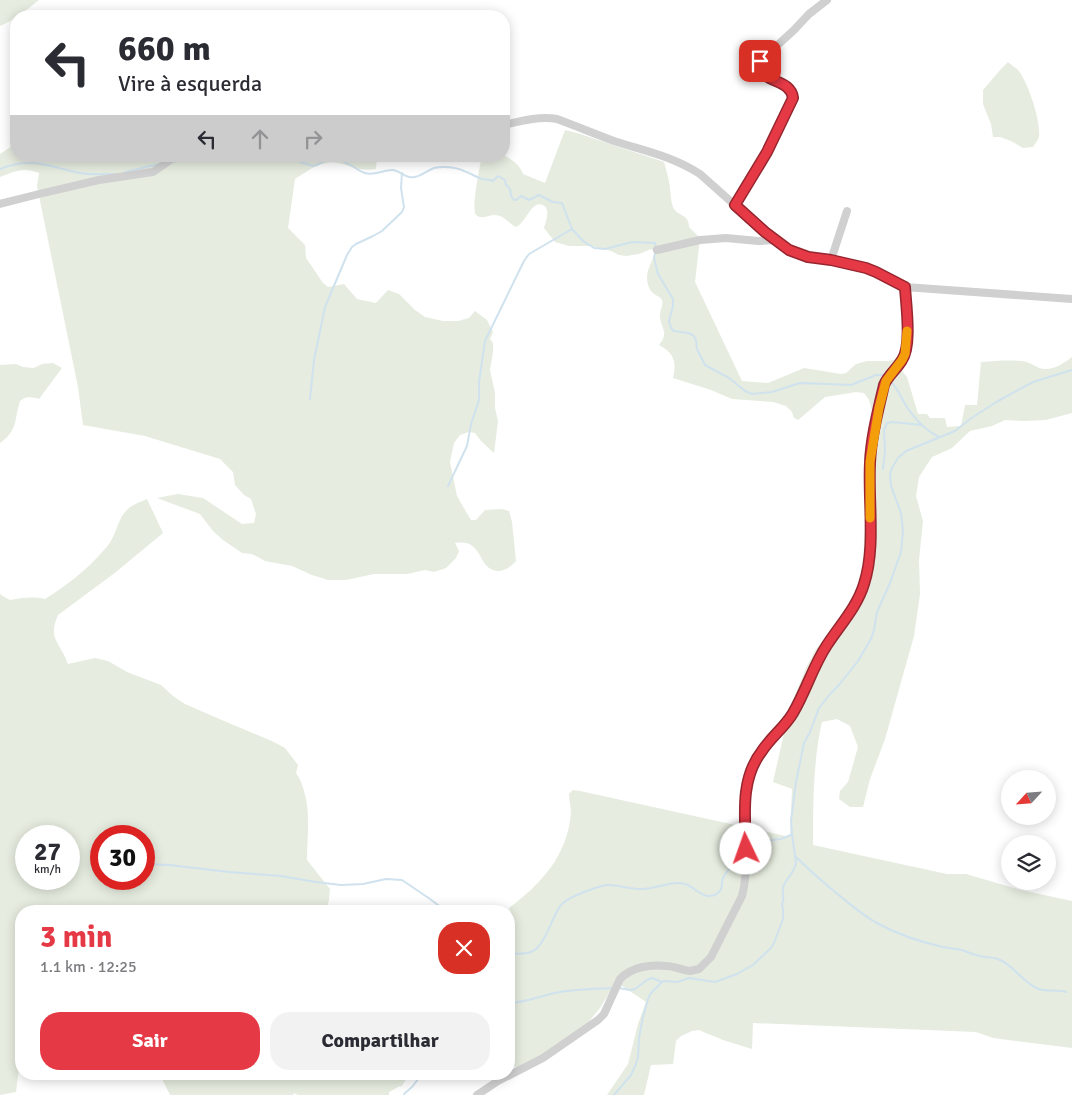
<!DOCTYPE html>
<html lang="pt">
<meta charset="utf-8">
<style>
:root{--surface:#fff;--page:#f2f2f3;--text:#2b2b33;--muted:#7c7c81;--accent:#e63946}
body{margin:0;font-family:Signika,sans-serif;background:var(--page);color:var(--text);height:100vh;display:flex;flex-direction:column;font-size:19px;white-space:nowrap}
*{box-sizing:border-box;margin:0}
p{font-size:16px;color:var(--muted)}
.icon{flex:none;width:28px;height:28px;fill:none;stroke:currentColor;stroke-width:2;stroke-linecap:round;stroke-linejoin:round}
.map{position:relative;flex:1;overflow:hidden}
.drawer{position:absolute;left:15px;top:905px;width:500px;height:175px;display:flex;flex-direction:column;background:var(--surface);border-radius:20px;box-shadow:0 2px 12px #0003}
.drawer>*{flex:none}
.top-card{position:absolute;left:10px;top:10px;width:500px;height:152px;border-radius:20px;box-shadow:0 2px 12px #0003;background:#fff;color:var(--text);overflow:hidden}
.needle{width:32px;rotate:244deg}
.tools{position:absolute;left:1001px;top:770px;display:grid;gap:10px}
.tools a{display:grid;place-items:center;width:55px;height:55px;border-radius:50%;background:var(--surface);box-shadow:0 2px 12px #0003;font-size:25px}
.speed{position:absolute;left:15px;top:825px;display:flex;gap:10px;font-size:25px;font-weight:700;text-align:center}
.speed>*{display:grid;place-content:center;width:65px;height:65px;border-radius:50%;background:var(--surface);box-shadow:0 2px 12px #0003;line-height:1}
.speed small{font-size:12px;font-weight:400}
.speed .limit{border:8px solid #d22;background:#fff;color:#111}
.pin{position:absolute;display:grid;place-items:center;width:42px;height:42px;color:#fff;margin:-21px;border-radius:10px;box-shadow:0 2px 8px #0006}
.me{position:absolute;width:55px;margin:-28px;rotate:357deg;stroke-linejoin:round;filter:drop-shadow(0 0 4px #0008)}
.turn{display:flex;align-items:center;gap:18px;height:105px;padding:0 25px;font-size:22px}
.turn .icon{width:65px;height:65px;stroke-width:2.5}
.turn b{display:block;font-size:35px;line-height:42px}
.lanes{display:flex;align-items:center;height:48px;padding:0 25px;background:#0003;justify-content:center;gap:25px;direction:ltr}
.lanes .off{opacity:.35}
.round{display:grid;place-items:center;flex:none;width:52px;height:52px;border-radius:20px;background:var(--page)}
.head{display:flex;align-items:center;justify-content:space-between;height:85px;padding:0 25px}
h1{font-size:30px;font-weight:700;line-height:38px;color:var(--accent)}
.cta{display:flex;gap:10px;margin-top:auto;padding:10px 25px}
.cta a{flex:1;height:58px;border-radius:20px;background:var(--accent);color:#fff;font-size:20px;font-weight:700;line-height:58px;text-align:center}
.cta a+a{background:var(--page);color:var(--text)}
.map>svg:first-child{display:block}
</style>
<div class="map">
<svg width="1072" height="1095" viewBox="0 0 1072 1095">
<rect width="100%" height="100%" fill="#fff"/>
<path fill="#e6ecdf" fill-rule="evenodd" d="M0,0H39C26,10 15,20 0,26Z
M1008,62C1011,65 1015,67 1018,70C1028,82 1041,121 1039,137C1038,140 1035,144 1033,147L1023,148L1011,141L1000,137H993L991,124L983,104V90L1001,69Z
M565,130L577,133L664,162C666,169 668,176 669,182C671,190 670,199 673,207C677,217 689,213 689,227L700,238L695,282L742,381L768,383L804,368L841,374L846,373L856,364L867,361H889L897,359L902,371L907,377L918,414H927L930,418H945L947,427L961,426L965,405H977L981,362C994,361 1008,360 1021,361C1028,361 1033,365 1039,368C1051,372 1063,364 1072,357V413L1046,420L1024,421L1005,420L992,426L970,431L952,448L932,457L919,477L916,496L923,521L919,560L920,594L914,636L885,739L870,779L863,807H850L839,799L840,791L848,782L858,747L850,726L837,719L822,722C813,761 813,805 813,845L947,874H966L1021,890L1072,901V1048L993,1038L976,1032L753,1023L752,1049L723,1040L699,1030L692,1031L681,1036L676,1041L673,1064L651,1065L644,1095H607L628,1064L638,1024L646,1002L616,982L600,1008L587,1024L563,1046L519,1068L509,1065V916L511,913L509,908C542,883 567,856 571,813C571,807 569,800 569,794L573,790L580,791L790,837L792,789L773,782L790,707L807,666L816,649L836,625L857,594L863,572L864,538L866,508L864,487V459L872,411L869,400L864,393L856,392L825,397L798,420L794,418L792,412L786,406L773,402L732,399L711,390L673,378C677,362 674,353 659,345C670,332 660,328 660,315C660,310 664,304 662,300C660,296 656,296 653,293C649,290 647,283 647,278C647,268 653,261 655,252L651,249L639,254L626,256L619,255L611,251L591,246H569L555,242L544,228C546,221 551,209 543,205C531,200 527,222 516,227C509,224 504,215 495,215C489,215 482,220 476,215C471,210 480,165 482,156H504V155C512,160 520,165 523,174L545,183Z
M16,139V156H377L376,169C360,172 353,166 338,163C322,159 308,171 295,179L288,228L305,245L306,258L323,283L328,287L344,284L357,299L376,303L388,290L399,294L415,310L425,317L443,321H458L469,318L475,311L487,320L493,332L490,339L493,343V352L490,370L495,393V408L498,421L494,453L481,441L475,433L469,432L460,435L454,443L450,462L457,496L465,510L471,520H476L485,510L502,509L509,511L512,522L516,561C507,571 495,576 485,564C483,562 482,559 481,557C474,545 469,541 455,543L459,551L456,558L446,568L434,572L425,570L407,574H374L346,580H328L312,575L292,566L265,561L252,554L242,553L223,540L213,531L200,514L157,498L178,494L203,498L242,524L254,523L256,514L251,499L244,495L235,485L233,472L220,459L145,436L83,425L78,387L37,186L39,173C23,167 16,171 0,177V154L12,146Z
M53,363L62,368L39,399C32,397 26,396 20,401C14,420 18,430 0,443V365L16,364L23,367L34,368L42,364Z
M147,499L163,533L116,572L58,615C47,640 61,643 68,664L95,658L108,661L127,672L161,685L173,696L185,704L217,718L274,742L285,748L298,765L296,773C300,778 302,784 304,791C311,814 307,836 307,860L330,889C329,898 330,907 321,911H21V1059L20,1060L16,1092L0,1095V593L1,595L10,600C22,598 33,596 45,599C66,586 87,570 103,551C106,548 110,543 112,539C117,530 119,518 126,511C131,505 140,502 147,499ZM26,836H69V879H26ZM101,836H144V879H101Z
M161,1074H410L401,1087L400,1086L389,1092V1095H298L294,1093L293,1095H170L160,1075Z"/>
<g fill="none" stroke-linecap="round" stroke-linejoin="round">
<path stroke="#cfe2ee" stroke-width="2" d="M282,156L313,166C320,165 326,158 334,159C346,159 355,170 365,173C374,176 383,170 392,170C399,170 403,176 409,177C418,179 426,171 434,168C443,166 456,167 464,171C470,173 476,177 482,179C486,180 489,179 493,181L498,176L505,180L506,185L510,189L511,196L514,200H516L521,196L529,200L539,195L553,202L562,203L572,229L583,241L594,248L605,249L632,242L655,243L656,248L654,258L658,274L673,299V306L669,321L671,328L674,331L688,333L693,335L696,340L697,349L705,365L729,378L745,391L752,394L772,392L800,383L851,385L876,375H883L885,377
M174,162L186,159L191,156
M0,169C32,156 50,167 80,173C92,175 104,174 115,174
M125,172L159,164
M889,380C897,387 900,395 905,404C913,417 925,430 939,437
M310,399L314,360L325,307L347,255L352,247L356,244L373,236L382,231L402,212L404,207L401,188L402,173
M883,469L885,451L884,430L887,423L892,422L922,425
M448,486L467,446L471,424L479,400V382L485,341L524,261L529,254L572,229
M750,850L759,842L781,839L791,835
M795,856C806,867 817,877 829,887C844,899 858,912 875,922C895,933 920,942 943,947C949,948 956,949 962,950C968,952 974,955 980,956C985,958 990,957 995,958C1013,963 1022,983 1039,989C1047,992 1057,989 1066,992
M144,864L169,865L229,872L281,876L316,882L341,885L363,884L386,879L402,880L430,899L446,911
M509,954C516,953 524,955 531,952C545,947 552,916 561,905C567,897 597,887 606,885C616,884 629,889 640,889C655,890 670,880 685,884C695,886 705,904 719,892C723,889 721,883 723,878C724,875 727,872 729,869C732,865 733,860 735,855L743,853
M619,988L630,990L635,989L647,980L652,978L662,982
M509,1003C525,1003 539,996 555,993C574,989 594,989 614,988
M404,1094L412,1087L422,1074
M614,1095L631,1075L636,1064L638,1057L639,1038L643,1017L648,999L651,993L662,982L664,981L677,982L689,978L715,982L737,974L753,965L771,948L774,943L783,919V909L782,904C785,899 782,895 783,888C785,879 794,874 796,863L792,834L791,821L796,782L804,743L810,732L819,708L831,693L839,685L858,661L871,639L874,630L877,612L890,583L901,552L903,531L901,513L891,486L890,474L892,468L898,458L906,451L955,431L970,419L998,401L1033,382L1072,370"/>
<path stroke="#d0d0d0" stroke-width="8" d="M504,125C521,121 539,116 557,119C576,126 595,134 614,141C645,151 672,156 700,174L765,232L789,250L798,254L808,257L831,260L866,268L876,272L905,287L1072,299
M0,204L39,194L99,180L153,172L176,156
M735,205L767,152L793,98C793,95 793,93 791,90C785,81 766,80 758,69V63L794,30L809,14L827,0
M657,250L700,240L726,238L758,241L775,240
M831,260L847,211
M477,1095L498,1081L543,1058L598,1020L604,1014L620,979C631,967 651,964 666,966C674,966 682,970 690,971L699,969L711,957L742,896C750,865 744,833 745,802C747,784 751,764 763,749C772,737 784,727 792,714C805,694 812,670 824,650C836,630 851,614 861,592C878,554 867,502 870,461C872,442 876,423 880,404C881,397 882,389 885,382C889,372 901,366 905,355C911,338 906,305 905,287"/>
</g>
<g fill="none" stroke-linecap="round" stroke-linejoin="round">
<defs>
<path id="route" d="M746,849C745,816 740,779 762,751C771,737 785,727 793,713C806,691 813,666 827,645C840,625 857,607 864,584C876,547 868,502 870,463C871,437 878,411 884,385C888,375 897,369 902,360C912,346 906,305 905,287L876,272L866,268L831,260L808,257L789,250L765,232L735,205L767,152L793,98C791,79 763,83 758,66L760,61"/>
</defs>
<use href="#route" stroke="#96252e" stroke-width="12"/>
<use href="#route" stroke="#e63946" stroke-width="9"/>
<path stroke="#f59e0b" stroke-width="9" d="M870,518V462L879,408L886,381L902,360L905,354L907,331"/>
</g>
</svg>
<div class="tools">
<a><svg class="needle" viewBox="-14 -14 28 28"><path d="M0-13l5 13h-10z" fill="#e53935"/><path d="M0 13l5-13h-10z" fill="#7c7c81"/></svg></a>
<a><svg class="icon" aria-label="layers" viewBox="0 0 24 24"><path d="M12 4l9 5-9 5-9-5zM3 14l9 5 9-5"/></svg></a>
</div>
<div class="speed"><div>27<small>km/h</small></div><div class="limit">30</div></div>
<div class="pin" style="left:760px;top:61px;background:#d93025"><svg class="icon" aria-label="arrive" viewBox="0 0 24 24"><path d="M6 21V4h12l-3 4 3 4H6"/></svg></div>
<svg class="me" style="left:746px;top:849px" viewBox="-20 -20 40 40"><circle r="19" fill="#fff"/><path d="M0-13L10 11 0 6-10 11z" fill="#e63946"/></svg>
<div class="top-card">
<div class="turn"><svg class="icon" aria-label="left" viewBox="0 0 24 24"><path d="M17 20v-9H6M10 6l-5 5 5 5"/></svg><div><b>660 m</b>Vire à esquerda</div></div>
<div class="lanes"><svg class="icon" aria-label="left" viewBox="0 0 24 24"><path d="M17 20v-9H6M10 6l-5 5 5 5"/></svg><svg class="icon off" aria-label="ahead" viewBox="0 0 24 24"><path d="M12 20V5M6 11l6-6 6 6"/></svg><svg class="icon off" aria-label="right" viewBox="0 0 24 24"><path d="M7 20v-9h11M14 6l5 5-5 5"/></svg></div>
</div>
<section class="drawer">
<div class="head"><div><h1>3 min</h1><p>1.1 km · 12:25</p></div><a class="round" style="background:#d93025;color:#fff"><svg class="icon" aria-label="close" viewBox="0 0 24 24"><path d="M6 6l12 12M18 6L6 18"/></svg></a></div>
<div class="cta"><a>Sair</a><a>Compartilhar</a></div>
</section>
</div>
